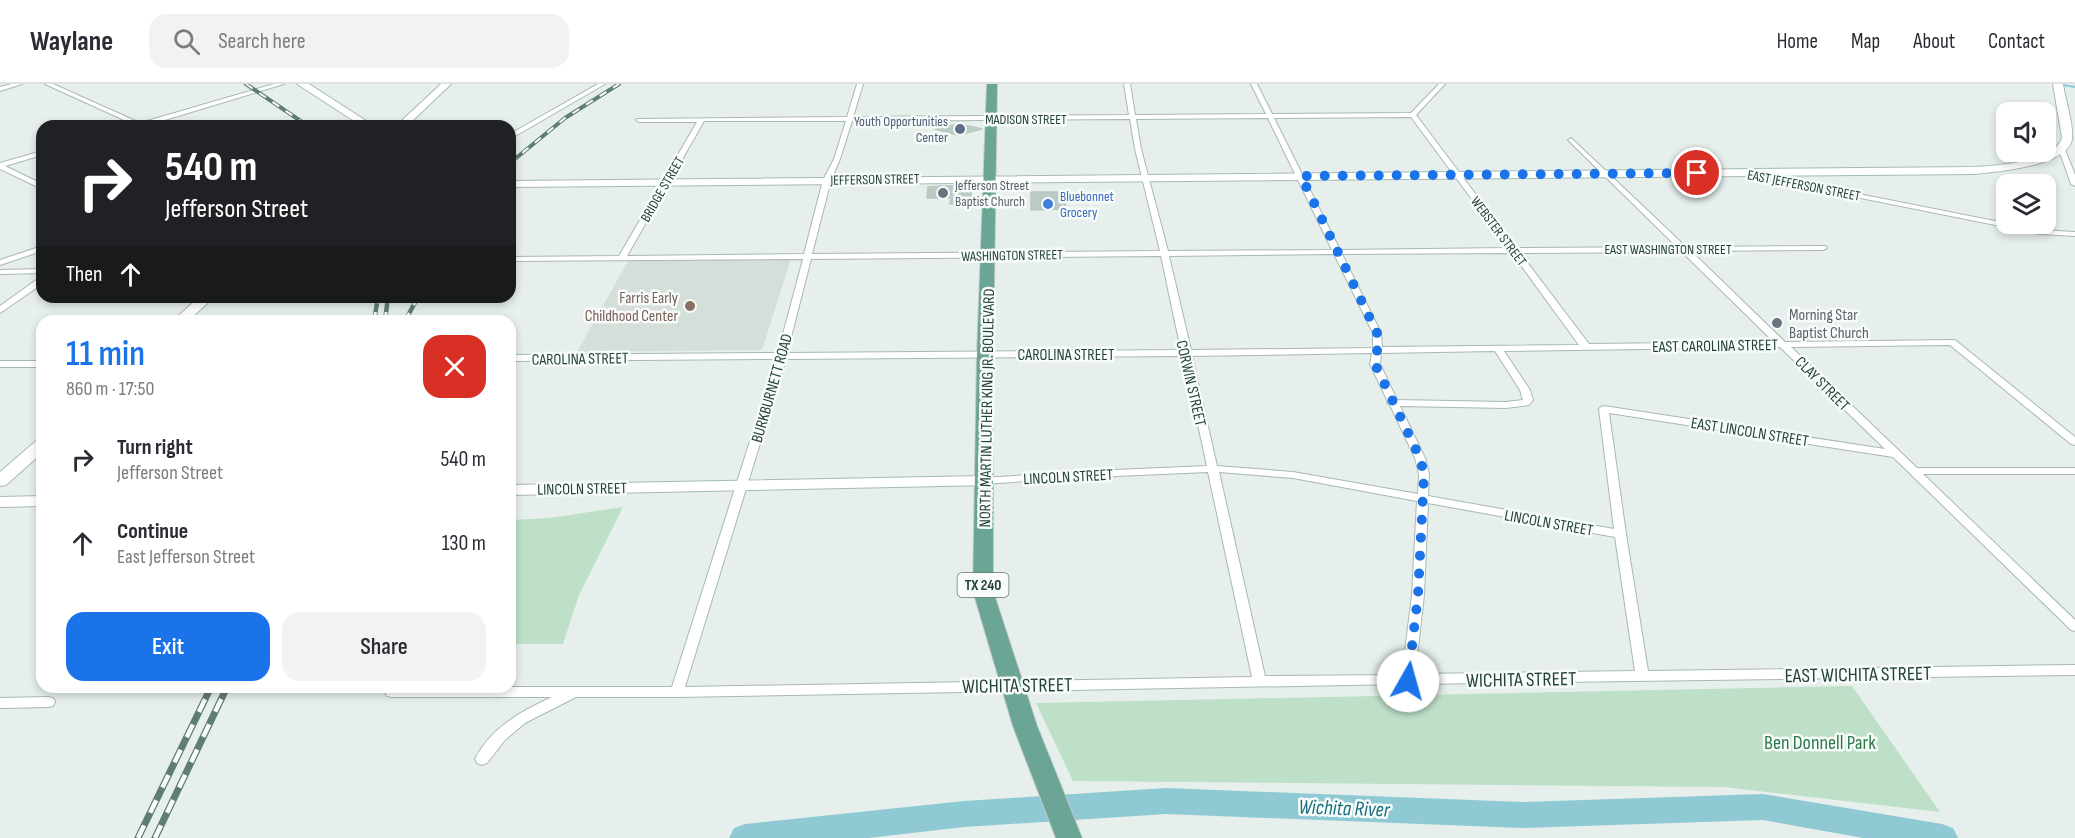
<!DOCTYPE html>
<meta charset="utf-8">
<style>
:root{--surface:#fff;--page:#f2f2f3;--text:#2b2b33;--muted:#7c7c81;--line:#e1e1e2;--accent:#1a73e8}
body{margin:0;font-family:"Sofia Sans Condensed",sans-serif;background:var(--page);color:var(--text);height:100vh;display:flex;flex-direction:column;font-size:22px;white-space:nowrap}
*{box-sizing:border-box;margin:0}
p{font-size:20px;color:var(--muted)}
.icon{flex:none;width:33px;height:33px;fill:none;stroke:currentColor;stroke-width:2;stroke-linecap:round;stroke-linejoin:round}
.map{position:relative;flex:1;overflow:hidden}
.details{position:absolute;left:36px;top:231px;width:480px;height:378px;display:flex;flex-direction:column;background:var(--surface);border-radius:18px;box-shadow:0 3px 9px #0003}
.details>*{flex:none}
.top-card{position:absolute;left:36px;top:36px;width:480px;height:183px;border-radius:18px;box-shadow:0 3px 9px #0003;background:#202124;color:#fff;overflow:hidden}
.buttons{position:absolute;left:1996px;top:18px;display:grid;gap:12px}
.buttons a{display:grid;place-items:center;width:60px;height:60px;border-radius:12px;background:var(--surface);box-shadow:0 3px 9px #0003;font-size:30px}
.pin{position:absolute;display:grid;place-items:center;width:51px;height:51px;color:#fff;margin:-26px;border:3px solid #fff;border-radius:50%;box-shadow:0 2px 6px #0007}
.me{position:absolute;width:66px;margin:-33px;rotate:7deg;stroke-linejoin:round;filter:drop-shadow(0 0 4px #0008)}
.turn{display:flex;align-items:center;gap:21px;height:126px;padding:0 30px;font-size:27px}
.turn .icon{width:78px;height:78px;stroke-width:2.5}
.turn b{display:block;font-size:42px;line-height:51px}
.then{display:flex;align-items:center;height:57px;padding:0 30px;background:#0003;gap:12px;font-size:22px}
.round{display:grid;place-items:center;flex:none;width:63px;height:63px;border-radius:18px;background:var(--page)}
.head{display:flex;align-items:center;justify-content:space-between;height:102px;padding:0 30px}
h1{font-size:36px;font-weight:600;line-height:45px;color:var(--accent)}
.primary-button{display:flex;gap:12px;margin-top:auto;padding:12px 30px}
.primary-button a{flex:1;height:69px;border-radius:18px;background:var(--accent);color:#fff;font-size:24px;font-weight:600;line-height:69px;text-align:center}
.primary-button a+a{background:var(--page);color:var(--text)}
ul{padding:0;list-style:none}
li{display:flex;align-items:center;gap:18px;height:84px;padding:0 30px}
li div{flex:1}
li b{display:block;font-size:22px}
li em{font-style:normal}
header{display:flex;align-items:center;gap:36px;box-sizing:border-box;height:84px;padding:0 30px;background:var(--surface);border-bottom:2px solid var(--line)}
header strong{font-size:28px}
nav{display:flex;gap:33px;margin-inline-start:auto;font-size:21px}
.search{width:420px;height:54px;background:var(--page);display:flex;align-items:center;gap:15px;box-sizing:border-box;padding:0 21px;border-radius:18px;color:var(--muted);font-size:22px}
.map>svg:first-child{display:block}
</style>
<header>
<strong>Waylane</strong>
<div class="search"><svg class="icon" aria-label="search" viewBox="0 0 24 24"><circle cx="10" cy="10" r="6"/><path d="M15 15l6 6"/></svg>Search here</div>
<nav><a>Home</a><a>Map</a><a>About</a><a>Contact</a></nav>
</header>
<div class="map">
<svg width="2075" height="754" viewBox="0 0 2075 754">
<rect width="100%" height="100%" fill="#e6efeb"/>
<path fill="#d4dfda" d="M791,175L762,266L577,268L628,177Z"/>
<path fill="#bfe0c8" d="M623,423L579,511L563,560H510V436L549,434Z
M1852,602L1940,728L1724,703L1073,697L1036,619Z"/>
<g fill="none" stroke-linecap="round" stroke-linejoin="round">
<path stroke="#8ec9d4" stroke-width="2" d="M2057,0L2075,3"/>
<path fill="#8ec9d4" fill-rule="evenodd" d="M1166,704L1522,718L1763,710L1942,740L1953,744L1958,754H1863L1763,736L1522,744L1166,730L964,743L869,754H729L734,744L745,740L964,717Z"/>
</g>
<path fill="#bbcac4" stroke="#b8c9c2" stroke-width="1.5" d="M959,40L982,45L958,51L934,45Z
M941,102H971V120H950L951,114H927L928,103Z
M1031,108H1058L1059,115H1065L1066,125L1031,126Z"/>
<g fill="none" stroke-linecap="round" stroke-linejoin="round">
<defs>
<path id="street" d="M12,0H22L0,7V3Z
M45,0H53L140,39L274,0H284L145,42H132L133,40Z
M598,0H605L510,55V50Z
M857,0H863L853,33L1129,31L1124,0H1130L1135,31L1266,30L1251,0H1257L1272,30L1411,29L1439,0H1445L1416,31L1516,164L1677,163L1569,57L1568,56L1571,54L1686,163L1826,162L1827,164L1823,166L1691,167L1785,258L1955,256L2075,353V361L2071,360L1950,261L1791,263L1917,384H2075V390H1923L2075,536V547L2071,546L1893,373L1609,329L1626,450L1648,587L2075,581V591L1413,600L1408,602L1403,600L677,613H576L525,639L505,656L487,679L482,681L477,679L475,675C491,644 521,627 552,613H392L387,612L385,608L387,604L392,603H672L776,275L510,277V271L778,269L803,175L510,177V173L619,172L697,38H639L636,36L637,35L847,33ZM1411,33L1508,164L1340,166L1274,34ZM1268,34L1332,166L1168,167L1141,65L1136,35ZM1130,35L1135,65L1160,167L812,170L831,96L840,75L852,37ZM704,37H846L834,75L823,96L804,170L627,172ZM1682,168L1774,258L1589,260L1520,169ZM1512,169L1579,261L1382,263L1381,249L1342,170ZM1334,170L1373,249V264L1191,266L1169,172ZM1161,172L1181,266L787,269L811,175ZM1780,263L1885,365L1604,322L1601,323L1599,325L1614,445L1428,412L1429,390L1425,374L1400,322L1506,324L1529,321L1533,316L1530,306L1504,267ZM1495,267L1520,306L1523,316L1506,318L1397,316L1380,280L1381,269ZM1372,269L1370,280L1388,318L1387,319L1390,321L1415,374L1419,390L1418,410L1293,388L1217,382L1192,272ZM1183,272L1207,382L1070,388L984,394L979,397L984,400L1070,394L1208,388L1252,593L685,603L786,275ZM1219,388L1293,394L1417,417L1412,511L1402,591L1265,592ZM1428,419L1615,453L1635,587L1415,590L1424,511Z
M2061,61L2064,63L2075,91V102L2071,100L2058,63Z
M42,67V71L5,82L42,100V105L0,85V79Z
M1748,88L2040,146L2075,148V152L2040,150L1746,91L1744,90Z
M42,162V167L0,181V176Z
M42,185V189L0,190V186Z
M39,194H42V200L0,229V222Z
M0,277H42V283H0Z
M48,613L53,614L55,618L53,622L48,623L0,624V614Z"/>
<path id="secondary" d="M297,0H309L374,42H362Z
M441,0H451L407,42H396Z
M2053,0H2063C2065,15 2074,41 2072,55C2069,82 1995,88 1974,90L510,103V97L1974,83C1995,82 2055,78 2062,54Z
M199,213H214L188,237H173Z
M42,355V369L6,401L0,402V388L36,357Z
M984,392L990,393L992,397L990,401L510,411V401Z
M42,412V422L0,423V413Z"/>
<path id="primary" d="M987,0H997L993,271V507L1037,642L1082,754H1056L1013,642L973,507L977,271Z"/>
</defs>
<use href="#street" stroke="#a8b8b2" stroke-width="2"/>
<use href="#secondary" stroke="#a4bbb3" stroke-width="2"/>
<use href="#primary" stroke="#c2cac8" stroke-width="2"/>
<use href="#street" fill="#fff" fill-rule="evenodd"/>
<use href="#secondary" fill="#fff" fill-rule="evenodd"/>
<use href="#primary" fill="#6aa596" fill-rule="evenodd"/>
<defs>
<path id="rail-far2" d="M246,0L308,42
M510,79L565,34L619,0"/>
<path id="rail-far1" d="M374,237L378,213
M385,237L388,213
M405,237L418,213"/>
<path id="rail" d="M138,754L211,603
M155,754L227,603"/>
</defs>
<use href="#rail-far2" stroke="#5f7d75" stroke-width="4"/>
<use href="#rail-far1" stroke="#5f7d75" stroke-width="4.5"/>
<use href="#rail" stroke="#5f7d75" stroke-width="7"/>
<use href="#rail-far2" stroke="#f7fbf9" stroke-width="2" stroke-dasharray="8" stroke-linecap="butt"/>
<use href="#rail-far1" stroke="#f7fbf9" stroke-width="3" stroke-dasharray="9" stroke-linecap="butt"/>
<use href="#rail" stroke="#f7fbf9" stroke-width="4.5" stroke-dasharray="14" stroke-linecap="butt"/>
</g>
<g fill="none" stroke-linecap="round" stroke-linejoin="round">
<path stroke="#1a73e8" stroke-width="10" stroke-dasharray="0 18" d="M1408,597L1418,511L1424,390L1420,374L1375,280C1375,269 1381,260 1377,249L1301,92L1697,89"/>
</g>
<circle fill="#5c6f8a" stroke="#f7fbf9" stroke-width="2" cx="960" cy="45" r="6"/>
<g fill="#6b7280" stroke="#f7fbf9" stroke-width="2">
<circle cx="943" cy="109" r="6"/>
<circle cx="1777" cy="239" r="6"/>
</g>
<circle fill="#3f7fe0" stroke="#f7fbf9" stroke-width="2" cx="1048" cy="120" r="6"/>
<circle fill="#8d6e63" stroke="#f7fbf9" stroke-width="2" cx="690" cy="222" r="6"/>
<g text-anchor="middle" stroke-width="5" stroke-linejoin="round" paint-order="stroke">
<g font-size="14" fill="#24423a" stroke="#f7fbf9">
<text x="1026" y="40">MADISON STREET</text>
<text transform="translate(875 95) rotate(-1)" y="5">JEFFERSON STREET</text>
<text transform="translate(1804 101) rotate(11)" y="5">EAST JEFFERSON STREET</text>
<text transform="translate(662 105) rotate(-60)" y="5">BRIDGE STREET</text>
<text transform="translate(1499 147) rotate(53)" y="5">WEBSTER STREET</text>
<text x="1668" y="170">EAST WASHINGTON STREET</text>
<text transform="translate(1012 171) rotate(-1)" y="5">WASHINGTON STREET</text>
</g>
<g font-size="14" fill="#4e5e75" stroke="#f7fbf9" text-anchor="end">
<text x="948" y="42">Youth Opportunities<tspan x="948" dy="16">Center</tspan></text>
</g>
<g font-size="14" fill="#5b616d" stroke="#f7fbf9" text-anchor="start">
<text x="955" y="106">Jefferson Street<tspan x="955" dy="16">Baptist Church</tspan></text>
</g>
<g font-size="14" fill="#366cbe" stroke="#f7fbf9" text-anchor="start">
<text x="1060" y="117">Bluebonnet<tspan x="1060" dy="16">Grocery</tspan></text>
</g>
<rect fill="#f7fbf9" stroke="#637a73" stroke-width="1.5" x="957.5" y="489" width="51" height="24" rx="4.5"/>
<g font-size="15" font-weight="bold" fill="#24423a">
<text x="983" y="506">TX 240</text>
</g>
<g font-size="16" fill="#785e54" stroke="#f7fbf9" text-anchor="end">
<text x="678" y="219">Farris Early<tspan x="678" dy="18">Childhood Center</tspan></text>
</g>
<g font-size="16" fill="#5b616d" stroke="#f7fbf9" text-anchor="start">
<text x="1789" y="236">Morning Star<tspan x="1789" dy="18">Baptist Church</tspan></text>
</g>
<g font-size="16" fill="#24423a" stroke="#f7fbf9">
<text transform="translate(1715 261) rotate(-1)" y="6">EAST CAROLINA STREET</text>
<text x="1066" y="276">CAROLINA STREET</text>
<text transform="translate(580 274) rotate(-1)" y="6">CAROLINA STREET</text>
<text transform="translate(1192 299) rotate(77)" y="6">CORWIN STREET</text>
<text transform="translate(1823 299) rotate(45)" y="6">CLAY STREET</text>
<text transform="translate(771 304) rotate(-74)" y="6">BURKBURNETT ROAD</text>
<text transform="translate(986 324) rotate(-89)" y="6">NORTH MARTIN LUTHER KING JR. BOULEVARD</text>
<text transform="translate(1750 347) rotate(9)" y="6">EAST LINCOLN STREET</text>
<text transform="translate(1068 392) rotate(-3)" y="6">LINCOLN STREET</text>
<text transform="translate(582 404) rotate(-1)" y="6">LINCOLN STREET</text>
<text transform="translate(1549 438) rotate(10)" y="6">LINCOLN STREET</text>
</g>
<g font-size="20" fill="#24423a" stroke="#f7fbf9">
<text transform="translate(1858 590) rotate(-1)" y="7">EAST WICHITA STREET</text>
<text transform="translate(1521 595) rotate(-1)" y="7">WICHITA STREET</text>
<text transform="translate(1017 601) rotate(-1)" y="7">WICHITA STREET</text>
</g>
<g font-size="20" fill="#2d7a4b" stroke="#f7fbf9">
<text x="1820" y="665">Ben Donnell Park</text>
</g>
<g font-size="21" font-style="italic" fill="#1c6f80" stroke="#f7fbf9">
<text transform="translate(1344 724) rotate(2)" y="7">Wichita River</text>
</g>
</g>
</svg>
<div class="buttons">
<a><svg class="icon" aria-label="sound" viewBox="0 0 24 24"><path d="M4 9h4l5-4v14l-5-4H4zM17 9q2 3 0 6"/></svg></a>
<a><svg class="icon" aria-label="layers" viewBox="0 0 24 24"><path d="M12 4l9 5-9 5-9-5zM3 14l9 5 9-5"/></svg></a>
</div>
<div class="pin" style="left:1697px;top:89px;background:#d93025"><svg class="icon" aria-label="arrive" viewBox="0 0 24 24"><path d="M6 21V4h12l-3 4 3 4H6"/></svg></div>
<svg class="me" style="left:1408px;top:597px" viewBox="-20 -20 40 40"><circle r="19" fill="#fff"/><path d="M0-13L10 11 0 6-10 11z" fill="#1a73e8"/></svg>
<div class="top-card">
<div class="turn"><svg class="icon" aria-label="right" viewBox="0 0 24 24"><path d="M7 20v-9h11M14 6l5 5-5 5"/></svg><div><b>540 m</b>Jefferson Street</div></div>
<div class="then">Then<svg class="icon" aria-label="ahead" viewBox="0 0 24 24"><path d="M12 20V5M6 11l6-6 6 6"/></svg></div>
</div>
<section class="details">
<div class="head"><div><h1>11 min</h1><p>860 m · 17:50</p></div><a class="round" style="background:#d93025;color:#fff"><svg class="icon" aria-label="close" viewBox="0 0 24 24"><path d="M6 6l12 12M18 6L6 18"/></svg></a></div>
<ul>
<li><svg class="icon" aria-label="right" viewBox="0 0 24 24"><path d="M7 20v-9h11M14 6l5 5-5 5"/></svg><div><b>Turn right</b><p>Jefferson Street</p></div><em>540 m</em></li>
<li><svg class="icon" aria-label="ahead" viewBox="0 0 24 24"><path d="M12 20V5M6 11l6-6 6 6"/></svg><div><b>Continue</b><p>East Jefferson Street</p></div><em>130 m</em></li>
</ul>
<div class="primary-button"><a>Exit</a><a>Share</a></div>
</section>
</div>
